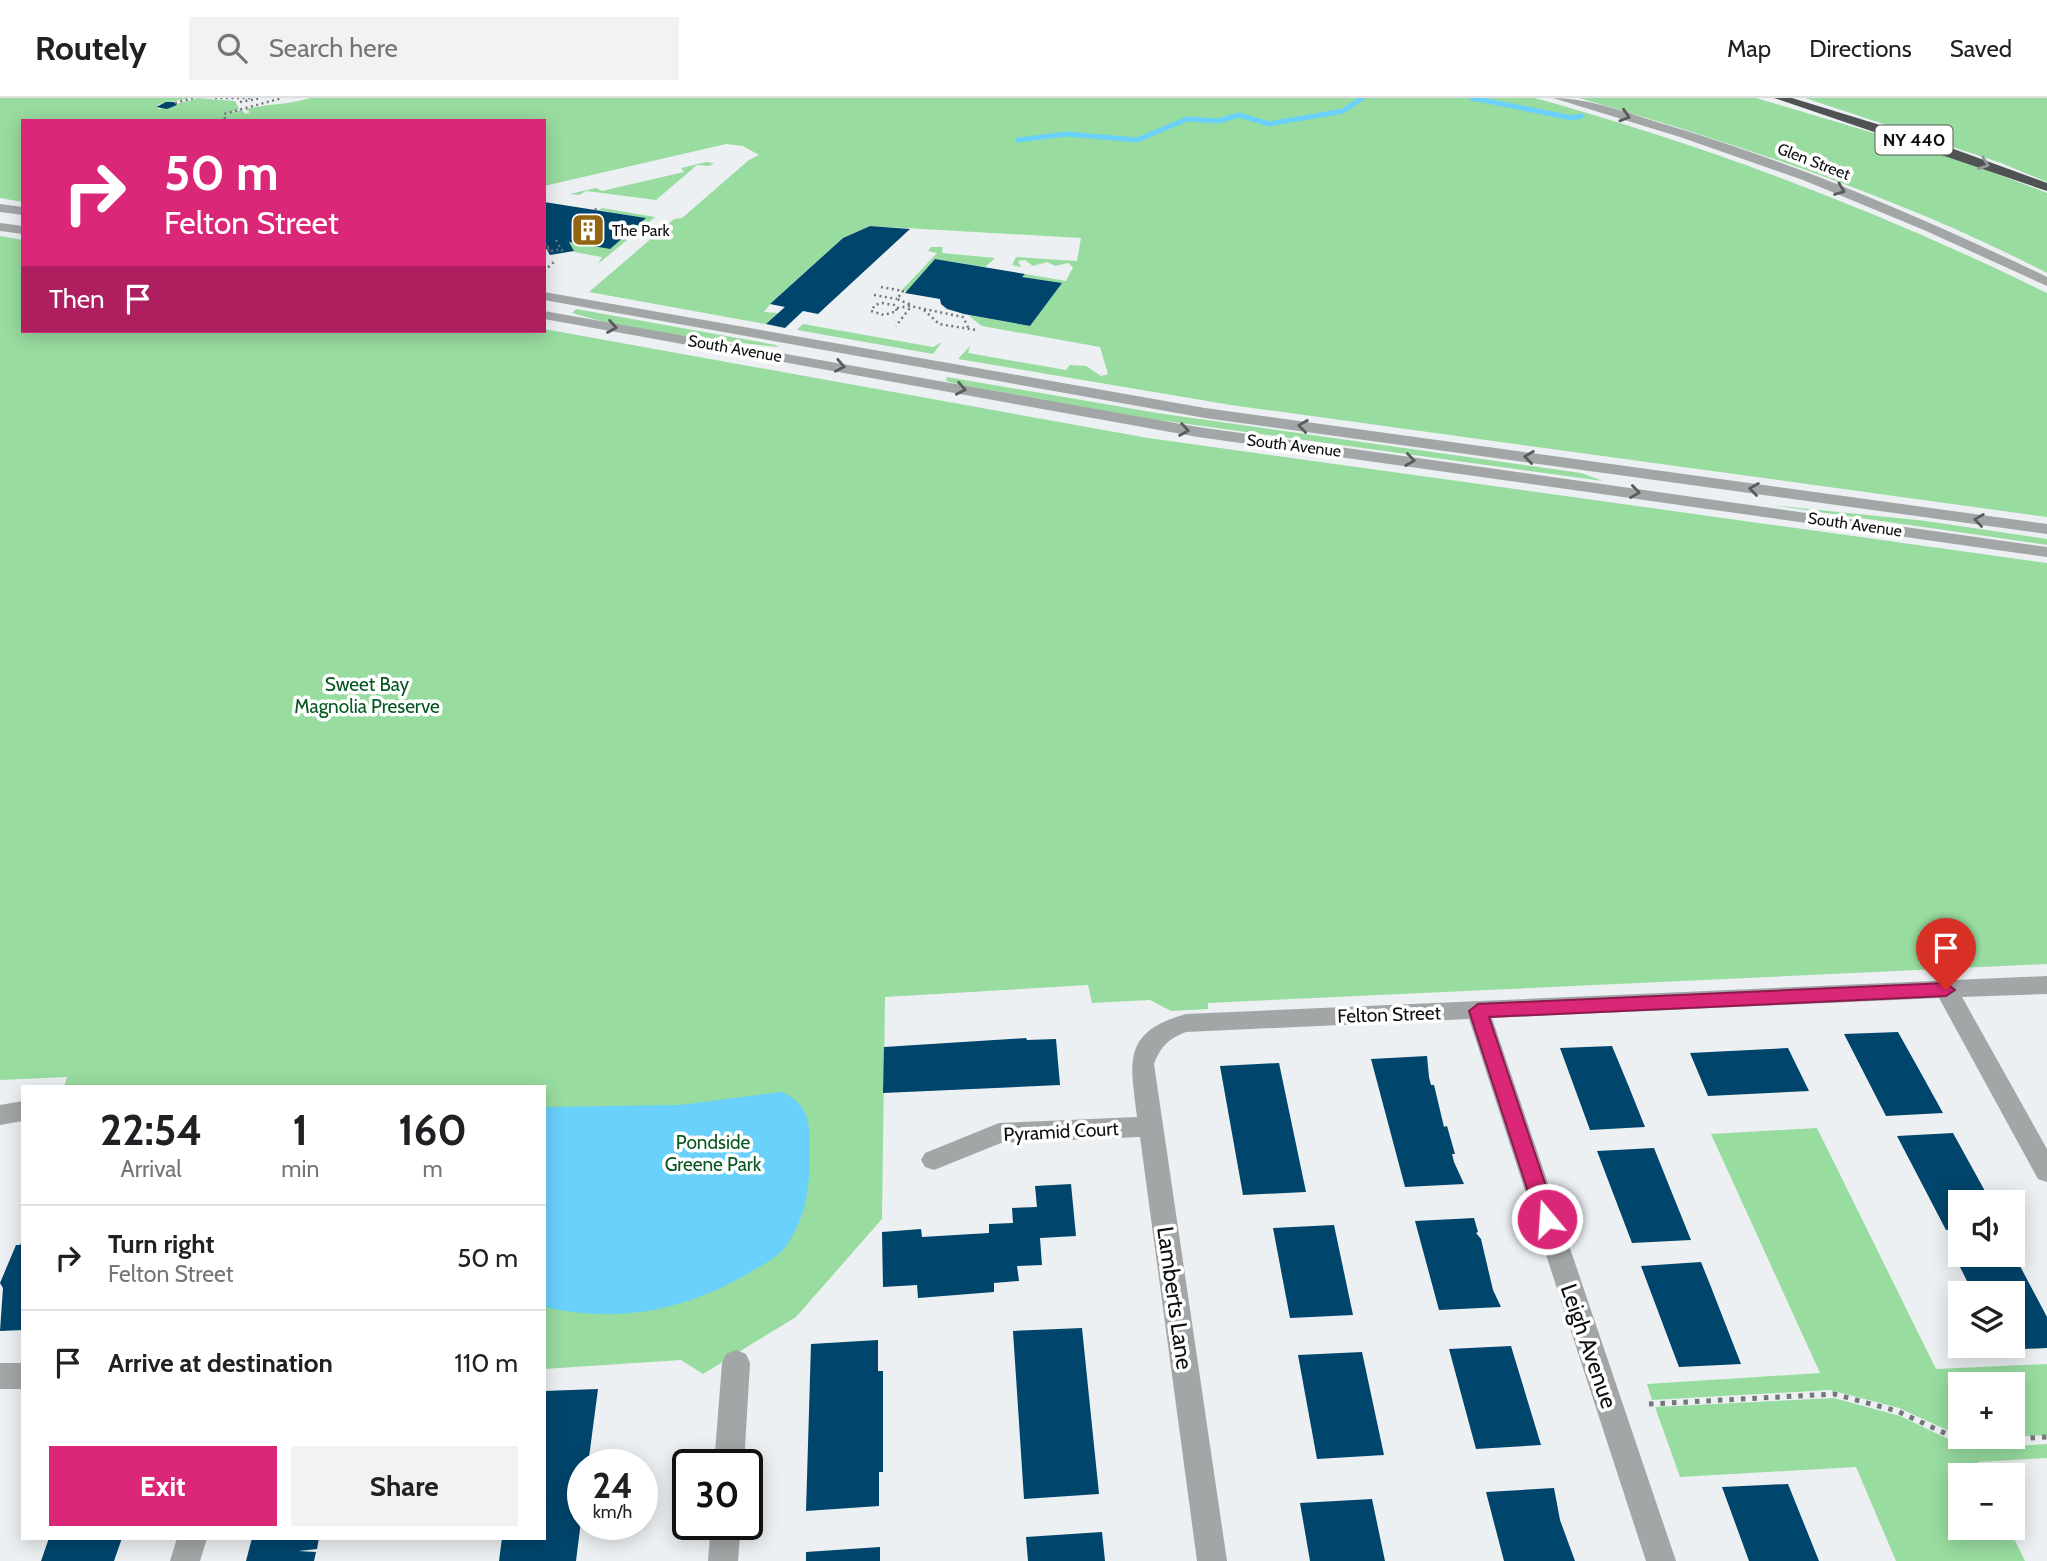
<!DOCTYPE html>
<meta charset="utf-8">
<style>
:root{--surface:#fff;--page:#f2f2f2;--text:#202124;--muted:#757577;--line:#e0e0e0;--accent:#db2777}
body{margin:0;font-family:Cabin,sans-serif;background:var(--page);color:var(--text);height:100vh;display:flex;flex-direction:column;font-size:26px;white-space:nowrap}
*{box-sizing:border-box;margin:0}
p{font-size:23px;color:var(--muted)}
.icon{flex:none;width:38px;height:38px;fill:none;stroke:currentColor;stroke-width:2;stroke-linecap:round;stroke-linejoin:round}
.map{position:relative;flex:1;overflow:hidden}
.side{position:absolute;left:21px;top:987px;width:525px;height:455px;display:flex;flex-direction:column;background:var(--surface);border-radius:0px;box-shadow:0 4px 18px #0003}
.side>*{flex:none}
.guide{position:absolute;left:21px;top:21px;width:525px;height:214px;border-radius:0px;box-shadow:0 4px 18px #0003;background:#db2777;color:#fff;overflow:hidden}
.fabs{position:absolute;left:1948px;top:1092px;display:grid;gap:14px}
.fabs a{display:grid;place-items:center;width:77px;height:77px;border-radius:0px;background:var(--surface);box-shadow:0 4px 18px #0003;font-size:35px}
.speed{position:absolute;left:567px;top:1351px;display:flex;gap:14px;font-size:35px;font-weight:700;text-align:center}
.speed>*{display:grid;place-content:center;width:91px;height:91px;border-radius:50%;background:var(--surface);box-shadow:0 4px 18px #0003;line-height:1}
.speed small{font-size:18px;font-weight:400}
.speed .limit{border:4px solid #111;border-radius:10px;background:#fff;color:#111}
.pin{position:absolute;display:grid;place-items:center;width:60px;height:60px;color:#fff;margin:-72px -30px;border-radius:50% 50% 50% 0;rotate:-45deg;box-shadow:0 0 7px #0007}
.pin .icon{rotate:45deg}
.me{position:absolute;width:77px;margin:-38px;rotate:342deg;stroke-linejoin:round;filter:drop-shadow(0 0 5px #0008)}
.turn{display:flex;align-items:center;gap:24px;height:147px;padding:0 28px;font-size:32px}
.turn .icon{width:91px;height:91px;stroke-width:2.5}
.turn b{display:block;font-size:49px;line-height:60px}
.then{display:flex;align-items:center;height:66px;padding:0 28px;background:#0003;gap:14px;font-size:26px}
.eta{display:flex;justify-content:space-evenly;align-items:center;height:119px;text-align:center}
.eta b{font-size:42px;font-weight:700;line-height:49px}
.action{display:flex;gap:14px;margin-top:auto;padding:14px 28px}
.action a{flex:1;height:80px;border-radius:0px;background:var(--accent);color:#fff;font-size:28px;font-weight:700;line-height:80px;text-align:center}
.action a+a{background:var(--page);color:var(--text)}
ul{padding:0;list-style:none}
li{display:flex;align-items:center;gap:21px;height:105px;padding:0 28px;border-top:2px solid var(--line)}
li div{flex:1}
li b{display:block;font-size:26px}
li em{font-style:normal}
header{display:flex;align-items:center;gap:42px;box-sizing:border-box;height:98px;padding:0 35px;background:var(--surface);border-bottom:2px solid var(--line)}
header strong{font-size:33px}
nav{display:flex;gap:38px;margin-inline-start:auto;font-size:24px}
.search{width:490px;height:63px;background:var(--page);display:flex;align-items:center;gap:18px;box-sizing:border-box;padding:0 24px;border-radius:0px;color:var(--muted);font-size:26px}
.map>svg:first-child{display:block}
</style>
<header>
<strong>Routely</strong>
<div class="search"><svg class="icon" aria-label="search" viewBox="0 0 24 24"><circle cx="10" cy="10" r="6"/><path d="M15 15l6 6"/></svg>Search here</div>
<nav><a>Map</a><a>Directions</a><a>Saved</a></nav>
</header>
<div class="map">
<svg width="2047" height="1463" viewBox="0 0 2047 1463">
<rect width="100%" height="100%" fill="#ecf0f3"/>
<path fill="#98dca0" d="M0,0H190L159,6L156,9L159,11L197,0L235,3L239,11L227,16L241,12L246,16L250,14L245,11C267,6 288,7 310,0H1535C1712,49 1882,114 2047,195V419L1231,307L958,261L970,248L968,255L1066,272L1070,267L1086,268L1101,278L1108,276L1100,249L982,228L968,217L1030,228L1061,185L1022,179L1025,176L1066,183L1073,169L1068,165L1055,168L1047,164L1033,168L1025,162L1018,163L1021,169L1012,167L1016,159L1077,163L1081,140L870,128L843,140L771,205L764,214L778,215L766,226L589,194L674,121L682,120L749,62L759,57L743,48L726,46L544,88V23H23V104L0,100Z
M1579,0H1756L1944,56L2047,95V175C1900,99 1738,46 1579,0Z
M1805,0H2047V84L2001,65Z
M706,64L714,65L709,68L697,67L656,102L586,93L579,97L570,96L596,90L602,93L684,74L681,70Z
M602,110L655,119L598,166L602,159L574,154L568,144L610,151L645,120L599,112Z
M0,138L23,142V233L544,231L1148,340L2047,465V866L1208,905V911L1171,913L1150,902L1092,905L1088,887L885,899L882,1121L796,1219L703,1276L681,1262L544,1271V989H64L67,979L0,982Z
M931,149H943L942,155L995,160L985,169L935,161L907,193L902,192L937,155L928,153Z
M576,211L776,247L778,249C710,241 638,235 572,215Z
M803,226L933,249L942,244L933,256L797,232Z
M947,279L1157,315L1581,375L1603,383L1151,321L960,287L946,283Z
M1771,407L1926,423L2047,441V447Z
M1817,1030L1936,1271L2047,1266V1337L2012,1339V1286H1960V1338L1899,1310L1830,1292L1652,1302L1647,1286L1820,1275L1711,1036Z
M1834,1300L1900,1318L1969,1351L2047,1346V1360L1978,1364L1984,1377H1960V1430H2009L2025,1463H1896L1856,1369L1680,1379L1655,1309Z"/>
<path fill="#69d1fb" d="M782,994C808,1006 810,1023 810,1051C810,1086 807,1117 787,1147C778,1160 757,1170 744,1178C678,1214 618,1225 544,1209V1009L680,1007Z"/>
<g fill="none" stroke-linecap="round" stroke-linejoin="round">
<path stroke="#69d1fb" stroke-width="5" d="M1472,0L1572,20L1581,18
M1018,42L1067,36L1137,42L1187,21L1218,23L1239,17L1269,26L1343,13L1362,0"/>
</g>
<path fill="#00456c" d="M166,4H174L177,7L167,11L156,9Z
M544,104L646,120L610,151L569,144L574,153L550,157L544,147Z
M870,128L910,131L818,216L803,213L785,230L766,226L785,209L770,206L843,140Z
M935,161L1025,176L1022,179L1062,185L1030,228L964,216L947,211L941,206L940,201L905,195Z
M1898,934L1922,977L1943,1015L1886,1018L1844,936Z
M1026,940L1027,942L1056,941L1060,987L883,995L884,949Z
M1612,948L1629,989L1645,1029L1590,1032L1560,950Z
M1788,950L1809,993L1708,998L1690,955Z
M1427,958L1429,979L1431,987H1434L1444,1029L1447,1028L1455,1056H1452L1454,1064L1464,1086L1405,1089L1371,961Z
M1279,965L1306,1094L1243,1097L1220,968Z
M1953,1035L1991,1104H1960V1131L1946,1132L1897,1038Z
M1654,1050L1672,1095L1691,1142L1632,1145L1597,1053Z
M1071,1086L1076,1138L1040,1140L1042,1167L1017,1168L1019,1183L994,1185V1194L918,1200L917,1187L883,1189L882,1134L921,1131L922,1139L989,1135V1126L1013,1125L1012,1110L1037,1109L1035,1088Z
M1474,1120L1478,1134L1476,1135L1481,1141L1493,1192L1501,1209L1439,1212L1415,1123Z
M1334,1127L1353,1217L1290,1220L1273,1130Z
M23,1140V1232L0,1233L3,1190L0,1185L16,1147H20Z
M1951,1151H1960V1157H2012V1153L2047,1219V1250L2000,1252L1999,1248H2012V1195H1973Z
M1701,1164L1711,1189L1741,1266L1679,1269L1641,1168Z
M1082,1230L1099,1396L1024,1401L1013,1233Z
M878,1242V1273H883V1374H879V1408L806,1413L811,1246Z
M1511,1248L1541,1347L1476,1351L1449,1251Z
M1362,1254L1384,1357L1317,1361L1298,1257Z
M598,1291L588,1367H583V1407L576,1463H499L502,1440H544V1293Z
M1788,1386L1819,1463H1749L1722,1389Z
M1554,1390L1560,1422L1575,1463H1504L1486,1394Z
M1372,1401L1385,1463H1310L1300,1405Z
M1102,1434L1105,1463H1028L1026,1439Z
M49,1440H122L114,1463H41Z
M252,1440H319L317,1451L298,1453L316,1454L314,1463H246Z
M880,1449V1463H806V1454Z"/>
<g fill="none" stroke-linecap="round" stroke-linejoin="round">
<path stroke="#747678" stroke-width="2.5" stroke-dasharray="2 3.5" stroke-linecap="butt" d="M215,0H250
M240,4L261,0
M175,5L193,0
M225,21L224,16L282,0
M595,112L598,109
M556,142L564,156
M544,154L549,153L545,146L552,153L562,151
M544,173L555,163
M881,189L903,193L897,201L909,206V211L896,228
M874,197L897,201
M882,205L894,207L897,213L884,217L871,213L875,207Z
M897,210L910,208L963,219L969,231
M924,212L939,226L976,232"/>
<path stroke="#747678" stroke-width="5" stroke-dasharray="4.5 7" stroke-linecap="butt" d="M1649,1306L1834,1296L1897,1313L1964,1344L2047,1339"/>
<path fill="#a3a6a6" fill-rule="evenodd" d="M2047,878V896L1962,899L2047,1051V1084L2038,1081L1939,900L1492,920L1676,1463H1646L1469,921L1186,934C1169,940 1160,949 1154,966L1227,1463H1197L1140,1039L1001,1045L934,1072L925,1069L921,1062L925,1055L999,1025L1137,1019C1130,963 1122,934 1186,916Z
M23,1003V1023L0,1027V1007Z
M736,1252L746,1256L750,1265L744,1367H714L722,1265L726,1256Z
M0,1265H23V1291H0Z
M711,1426H741L738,1463H708Z
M177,1440H207L200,1463H170Z"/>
<path fill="#a3a6a6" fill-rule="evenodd" d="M1553,0C1591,0 1630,16 1667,27C1798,66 1924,120 2047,179V188L1924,132L1803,82L1680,39Z
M0,106L23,109V117L0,114Z
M0,125L23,128V136L0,133Z
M544,194L1205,310L2047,426V436L1205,320L544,202Z
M544,213L1198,329L2047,449V459L1198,339L544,221Z"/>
<path fill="#4f5354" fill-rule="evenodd" d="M1774,0H1792L1929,42L2047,85V93Z"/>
</g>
<defs><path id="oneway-chevron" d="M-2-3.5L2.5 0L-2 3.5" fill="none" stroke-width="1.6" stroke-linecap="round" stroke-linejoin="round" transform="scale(1.75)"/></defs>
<g stroke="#595b5c">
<use href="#oneway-chevron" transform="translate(1625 18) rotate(17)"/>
<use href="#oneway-chevron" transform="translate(1840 92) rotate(21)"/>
<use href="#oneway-chevron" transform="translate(612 229) rotate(10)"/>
<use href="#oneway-chevron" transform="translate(840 268) rotate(11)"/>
<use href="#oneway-chevron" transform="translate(961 291) rotate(11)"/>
<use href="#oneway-chevron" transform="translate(1303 328) rotate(-172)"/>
<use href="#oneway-chevron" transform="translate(1184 332) rotate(10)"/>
<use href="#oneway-chevron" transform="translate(1529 359) rotate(-172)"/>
<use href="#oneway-chevron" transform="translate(1410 362) rotate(8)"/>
<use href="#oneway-chevron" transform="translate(1754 391) rotate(-172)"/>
<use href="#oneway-chevron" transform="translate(1635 394) rotate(8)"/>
<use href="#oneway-chevron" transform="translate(1979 422) rotate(-172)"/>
</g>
<use stroke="#959898" href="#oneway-chevron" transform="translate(1984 66) rotate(20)"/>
<path fill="#db2777" stroke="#8e194d" stroke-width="2" d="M1946,885L1955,892L1946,898L1489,919L1557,1121L1554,1127H1540L1537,1121L1469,913L1478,906Z"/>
<defs>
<symbol id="building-square" viewBox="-11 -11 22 22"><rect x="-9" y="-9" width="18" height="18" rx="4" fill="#926511" stroke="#fff"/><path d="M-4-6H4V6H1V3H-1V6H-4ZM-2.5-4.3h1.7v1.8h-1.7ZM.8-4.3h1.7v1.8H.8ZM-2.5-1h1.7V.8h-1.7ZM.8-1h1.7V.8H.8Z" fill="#fff"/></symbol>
</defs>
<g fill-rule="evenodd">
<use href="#building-square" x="569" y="113" width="38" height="38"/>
</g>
<g text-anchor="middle" stroke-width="7" stroke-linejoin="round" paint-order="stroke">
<g font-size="16" fill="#0f1011" stroke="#fff">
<text transform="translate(1814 63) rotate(21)" y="6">Glen Street</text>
<text transform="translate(735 250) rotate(10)" y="6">South Avenue</text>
<text transform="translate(1294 347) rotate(7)" y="6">South Avenue</text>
<text transform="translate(1855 426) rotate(8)" y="6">South Avenue</text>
</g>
<g font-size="16" fill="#0f1011" stroke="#fff" text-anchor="start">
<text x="612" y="138">The Park</text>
</g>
<rect fill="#fff" stroke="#575858" stroke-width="2" x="1875.5" y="27.5" width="77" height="29" rx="5"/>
<g font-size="18" font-weight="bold" fill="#0f1011">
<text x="1914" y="48">NY 440</text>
</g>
<g font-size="19" fill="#075820" stroke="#fff">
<text x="367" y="593">Sweet Bay<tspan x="367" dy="22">Magnolia Preserve</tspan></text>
<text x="713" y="1051">Pondside<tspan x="713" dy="22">Greene Park</tspan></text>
</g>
<g font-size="19" fill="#0f1011" stroke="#fff">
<text transform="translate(1389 916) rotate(-2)" y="7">Felton Street</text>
<text transform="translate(1061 1033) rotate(-3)" y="7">Pyramid Court</text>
</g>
<g font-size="23" fill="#0f1011" stroke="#fff">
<text transform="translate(1175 1200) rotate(82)" y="8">Lamberts Lane</text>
<text transform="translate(1589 1248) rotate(71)" y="8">Leigh Avenue</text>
</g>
</g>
</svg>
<div class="fabs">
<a><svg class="icon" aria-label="sound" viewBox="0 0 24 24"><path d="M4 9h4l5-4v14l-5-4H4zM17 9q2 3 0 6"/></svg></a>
<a><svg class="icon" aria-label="layers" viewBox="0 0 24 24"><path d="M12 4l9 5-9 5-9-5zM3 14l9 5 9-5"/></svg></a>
<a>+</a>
<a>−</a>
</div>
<div class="speed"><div>24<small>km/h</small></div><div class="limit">30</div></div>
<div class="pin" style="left:1946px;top:892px;background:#d93025"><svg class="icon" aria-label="arrive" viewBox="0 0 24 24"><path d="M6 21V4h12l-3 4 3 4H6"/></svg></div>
<svg class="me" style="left:1547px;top:1121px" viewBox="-20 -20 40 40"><circle r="17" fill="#db2777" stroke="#fff" stroke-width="3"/><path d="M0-11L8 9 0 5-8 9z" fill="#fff"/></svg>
<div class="guide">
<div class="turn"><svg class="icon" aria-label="right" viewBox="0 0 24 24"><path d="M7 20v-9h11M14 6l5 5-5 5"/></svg><div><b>50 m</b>Felton Street</div></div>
<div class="then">Then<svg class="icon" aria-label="arrive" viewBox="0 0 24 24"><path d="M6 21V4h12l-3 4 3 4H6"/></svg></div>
</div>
<section class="side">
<div class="eta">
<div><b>22:54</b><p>Arrival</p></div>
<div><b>1</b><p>min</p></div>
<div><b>160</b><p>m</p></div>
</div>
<ul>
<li><svg class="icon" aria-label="right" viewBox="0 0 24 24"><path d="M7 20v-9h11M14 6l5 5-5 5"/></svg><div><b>Turn right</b><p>Felton Street</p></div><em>50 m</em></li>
<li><svg class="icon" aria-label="arrive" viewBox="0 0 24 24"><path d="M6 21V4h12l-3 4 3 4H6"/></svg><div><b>Arrive at destination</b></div><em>110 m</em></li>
</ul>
<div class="action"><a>Exit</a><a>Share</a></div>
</section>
</div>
